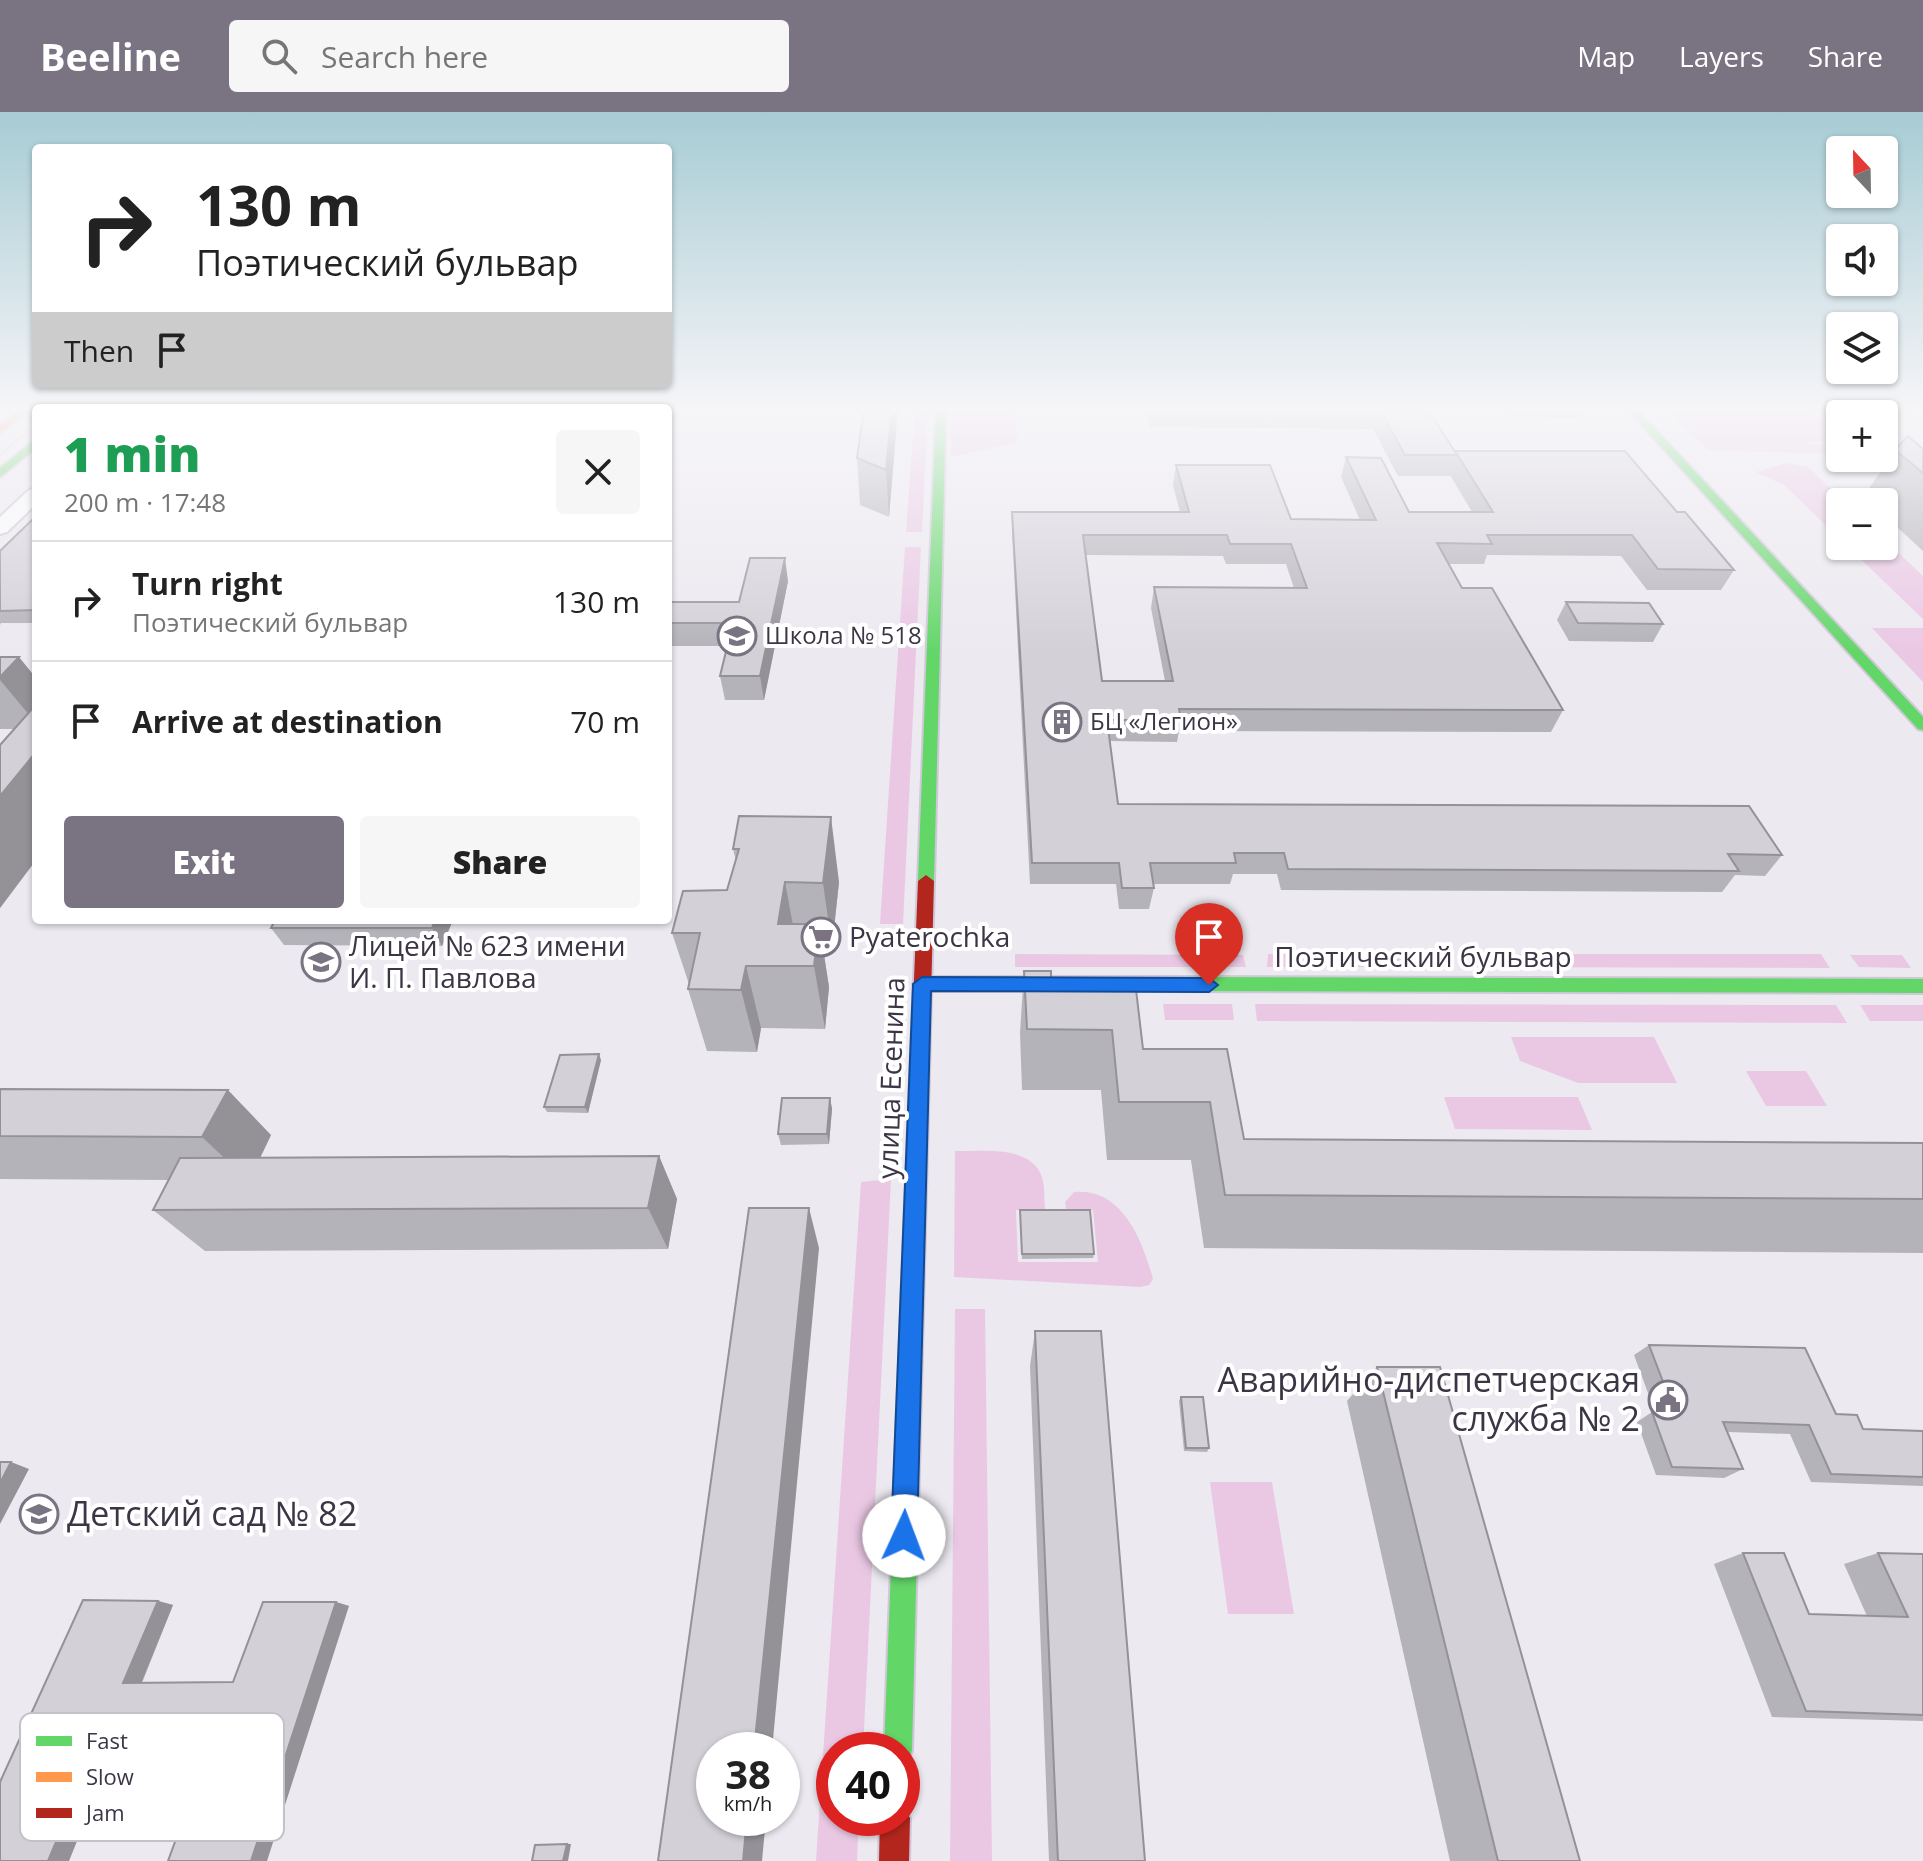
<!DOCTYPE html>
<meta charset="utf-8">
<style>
:root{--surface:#fff;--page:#f6f6f6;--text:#222;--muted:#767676;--line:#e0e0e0;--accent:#7a7482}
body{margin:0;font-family:"Open Sans",sans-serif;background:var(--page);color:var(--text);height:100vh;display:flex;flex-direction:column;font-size:30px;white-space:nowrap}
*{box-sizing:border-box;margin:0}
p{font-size:26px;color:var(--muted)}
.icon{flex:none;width:44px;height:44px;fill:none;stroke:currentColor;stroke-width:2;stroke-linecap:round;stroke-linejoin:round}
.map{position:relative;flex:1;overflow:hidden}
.details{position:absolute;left:32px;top:292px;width:640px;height:520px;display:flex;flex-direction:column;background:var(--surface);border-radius:8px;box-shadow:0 2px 6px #0004}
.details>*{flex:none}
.banner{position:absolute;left:32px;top:32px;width:640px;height:244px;border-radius:8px;box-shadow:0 2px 6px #0004;background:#fff;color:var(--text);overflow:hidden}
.needle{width:52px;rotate:338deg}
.fabs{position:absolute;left:1826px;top:24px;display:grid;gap:16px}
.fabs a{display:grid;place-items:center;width:72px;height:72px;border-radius:8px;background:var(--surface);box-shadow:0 2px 6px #0004;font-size:40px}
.speed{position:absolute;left:696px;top:1620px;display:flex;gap:16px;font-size:40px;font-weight:700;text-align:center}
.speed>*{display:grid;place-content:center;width:104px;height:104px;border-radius:50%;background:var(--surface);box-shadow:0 2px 6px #0004;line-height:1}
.speed small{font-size:20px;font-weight:400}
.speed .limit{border:12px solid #d22;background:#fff;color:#111}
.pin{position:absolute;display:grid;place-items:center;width:68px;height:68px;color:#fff;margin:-82px -34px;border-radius:50% 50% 50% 0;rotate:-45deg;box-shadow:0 0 8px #0007}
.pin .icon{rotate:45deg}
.me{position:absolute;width:88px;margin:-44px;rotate:2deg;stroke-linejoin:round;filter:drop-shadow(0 0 6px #0008)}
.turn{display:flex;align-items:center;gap:28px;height:168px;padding:0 32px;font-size:36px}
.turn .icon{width:104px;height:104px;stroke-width:2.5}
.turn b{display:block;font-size:56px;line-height:68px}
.then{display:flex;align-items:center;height:76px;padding:0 32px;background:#0003;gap:16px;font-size:30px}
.round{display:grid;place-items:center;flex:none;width:84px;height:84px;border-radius:8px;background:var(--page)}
.headline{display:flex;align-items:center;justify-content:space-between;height:136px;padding:0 32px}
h1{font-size:48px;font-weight:800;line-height:60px;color:#1e9e55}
.primary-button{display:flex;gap:16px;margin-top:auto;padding:16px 32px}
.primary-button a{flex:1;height:92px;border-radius:8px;background:var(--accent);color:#fff;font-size:32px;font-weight:800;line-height:92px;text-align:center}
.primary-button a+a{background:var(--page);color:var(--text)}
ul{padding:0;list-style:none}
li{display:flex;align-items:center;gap:24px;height:120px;padding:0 32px;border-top:2px solid var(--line)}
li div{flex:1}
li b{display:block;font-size:30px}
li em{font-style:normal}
header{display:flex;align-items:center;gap:48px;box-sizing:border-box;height:112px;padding:0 40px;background:var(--accent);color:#fff}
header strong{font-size:38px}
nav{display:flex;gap:44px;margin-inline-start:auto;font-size:28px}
.search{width:560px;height:72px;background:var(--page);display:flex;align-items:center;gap:20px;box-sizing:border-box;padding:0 28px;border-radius:8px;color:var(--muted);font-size:30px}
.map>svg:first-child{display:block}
</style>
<header>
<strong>Beeline</strong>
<div class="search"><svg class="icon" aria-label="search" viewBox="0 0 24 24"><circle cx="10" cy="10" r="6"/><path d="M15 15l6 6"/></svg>Search here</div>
<nav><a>Map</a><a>Layers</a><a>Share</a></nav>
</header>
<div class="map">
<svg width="1923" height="1749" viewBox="0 0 1923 1749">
<rect width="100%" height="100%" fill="#ece9f0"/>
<path fill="#eac8e4" d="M915,296H928L922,420H906Z
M951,296H1014L1018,326L1015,331L951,345Z
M1666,296H1776L1840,308V331L1806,329L1809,332L1840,333V342L1707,338Z
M1787,351L1808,355L1845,390H1840V427L1784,373L1756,360Z
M1884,427L1923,464V507L1847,434H1884Z
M905,435H921L903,812H880Z
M1872,516H1923V570Z
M1015,842L1243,843L1246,855H1015Z
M1268,842H1442L1447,855H1267Z
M1465,842H1821L1830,856L1470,855Z
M1850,843H1902L1911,856L1859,855Z
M1163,892H1232L1234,908H1165Z
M1255,892L1836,893L1847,911L1257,909Z
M1860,893H1923V909H1870Z
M1511,925H1654L1677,971H1578L1520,949Z
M1746,959H1806L1827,994H1766Z
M1444,985H1578L1592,1018L1455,1017Z
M955,1039C981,1040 1031,1032 1042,1065C1045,1074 1044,1087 1045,1097L1016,1098L1018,1150H1098L1093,1098L1066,1097L1065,1090L1074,1080C1122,1075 1143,1129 1153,1167L1149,1173L1140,1175L954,1165Z
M891,1067L863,1638H834V1706H859L857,1749H816L861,1070Z
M955,1197H985L992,1749H950Z
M1210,1370H1272L1294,1502H1228Z"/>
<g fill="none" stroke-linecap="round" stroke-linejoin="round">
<defs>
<path id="street" d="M36,376V392L7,420L0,422V405L29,378Z"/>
<path id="fast" d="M936,296H946L934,769L926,775L918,769Z
M1626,296H1636L1923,605V618L1918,617Z
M36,327V336L0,365V356Z
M1165,865L1923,867V881L1165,879L1159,877L1156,872L1159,867Z
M917,1030L924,1033L927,1039L912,1638L908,1648L902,1651V1638H884L907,1039L910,1033Z"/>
<path id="slow" d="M22,296H33L0,321V313Z
M922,865H1165L1171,867L1174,872L1171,877L1165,879H922L916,877L913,872L916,867Z"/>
<path id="jam" d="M926,763L934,769L927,1039L924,1045L917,1048L910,1045L907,1039L918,769Z
M902,1694L910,1706L909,1749H879L880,1706H902Z"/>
</defs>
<use href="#street" stroke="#cac6ce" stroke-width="4"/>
<use href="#fast" stroke="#d0c8d9" stroke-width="4"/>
<use href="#slow" stroke="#d0c8d9" stroke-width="4"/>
<use href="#jam" stroke="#d0c8d9" stroke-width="4"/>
<use href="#street" fill="#fcfcfd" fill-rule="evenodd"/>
<use href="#fast" fill="#63d668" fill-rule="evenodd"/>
<use href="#slow" fill="#ff974d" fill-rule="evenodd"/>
<use href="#jam" fill="#b3261e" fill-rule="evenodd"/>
<path stroke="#d8d8d9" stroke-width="2" d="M0,343L36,312"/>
</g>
<path fill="#b5b3ba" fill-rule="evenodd" d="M864,296H898L889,405L860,393L857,346Z
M1145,296H1427L1455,339L1677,400L1734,458L1721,478H1647L1621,444L1487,443L1484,452H1449L1462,476L1563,598L1551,620L1179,619L1177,630L1110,629L1118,692L1782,743L1765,764L1735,763L1722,780L1281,778L1277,762H1233L1230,772H1153L1154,776L1149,797H1119L1116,772H1030L1012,420V400H1180L1173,373L1176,353L1291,407L1360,408L1341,365L1346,345L1409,400H1472L1450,363L1449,364H1398L1373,317L1150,315ZM1085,443L1223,444L1226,452H1286L1294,476L1154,475L1151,496L1165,569H1102Z
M1503,296H1586L1581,306L1510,305Z
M1923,337V439L1884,403V390H1870L1864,384L1895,338Z
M36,404V511H1L0,513V439Z
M788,469L764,588H725L720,564L727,534H668V490H739Z
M1566,490L1663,512L1653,530L1569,529L1557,508Z
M0,545L36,566V748L0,796L14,617H0Z
M739,704L839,770L832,835H823L829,875L825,917L761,916L757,940L707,939L688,877L689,872L672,821L727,778L736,749L733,737Z
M453,808L442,834L284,833L271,816Z
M1024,859L1051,869L1143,937H1227L1244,1027L1923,1031V1141L1204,1136L1191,1048H1107L1101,978H1022L1020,921Z
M601,948L588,1001L547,1000L544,995Z
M0,977L271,1023L260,1046L659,1044L677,1087L668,1137L205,1139L153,1098L168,1068L0,1067Z
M830,986L832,997L829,1032L781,1033L778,1022Z
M1020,1098L1094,1142L1093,1146L1022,1147Z
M1035,1219L1145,1749H1049L1030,1254Z
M1649,1233L1836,1302L1863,1317L1923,1319V1374L1811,1370L1790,1322L1728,1320L1743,1357L1724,1366L1656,1363L1637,1310L1652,1300H1655L1634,1243Z
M1377,1255L1580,1749H1450L1347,1289Z
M1181,1285L1209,1336L1207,1340L1184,1339L1179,1289Z
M1743,1441L1809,1502L1867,1504L1844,1452L1878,1441L1923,1442V1609L1772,1605L1714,1452Z
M158,1489L173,1493L142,1571L233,1570L336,1490L349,1494L212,1628H118L0,1749Z"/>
<path fill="#949297" d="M892,296H898L889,405L886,358Z
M785,446L788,469L764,588L760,564Z
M668,455L671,470L668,480Z
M19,545L36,566V611L0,568V565Z
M36,640V748L0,796V684Z
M831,705L839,770L832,835L823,771Z
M785,770L797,835L778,812Z
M435,808H453L442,834L432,816Z
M819,812L829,875L825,917L814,854Z
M746,854L761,916L757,940L741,878Z
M599,942L601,948L588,1001L585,995Z
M228,978L271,1023L249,1069L202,1025Z
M830,986L832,997L829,1032L827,1022Z
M659,1044L677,1087L668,1137L648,1096Z
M809,1096L819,1136L772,1638H754Z
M11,1350L29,1357L0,1412V1371Z
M158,1489L173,1493L140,1574L123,1571Z
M336,1490L349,1494L267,1749H251Z
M100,1625L118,1628L69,1749H48Z
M747,1706H766L762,1749H743Z
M567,1732H571L568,1749H563Z"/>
<path fill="#d3d0d8" stroke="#949297" stroke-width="2" fill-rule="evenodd" d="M864,296H892L886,358L857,346Z
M1300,296H1427L1457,343H1405L1379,296Z
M1908,324L1923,337V361L1895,338Z
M1455,339H1625L1677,400H1685L1734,458L1658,457L1632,423H1487L1492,432L1437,431L1462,476H1492L1563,598L1179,597L1181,608H1107L1118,692L1749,694L1782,743L1728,742L1739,759L1288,757L1284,741H1234L1236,751H1150L1154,776H1122L1119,751H1032L1012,400H1189L1176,353H1270L1291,407L1376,408L1346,345L1381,346L1409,400H1493ZM1083,423H1227L1230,432H1291L1307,476L1154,475L1173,569H1102Z
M36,404V498L0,499V439Z
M750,446H785L760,564H720L733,511H668V490H739Z
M1566,490L1649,491L1663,512L1578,511Z
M0,545H19L0,565Z
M36,596V640L0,684V633L32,597Z
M739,704L831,705L823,771L785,770L778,812H819L814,854H746L741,878L688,877L700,821H672L683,779L727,778L739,737H733Z
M275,808H435L432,816H271Z
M1024,859H1051V869H1135L1143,937H1227L1244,1027L1923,1031V1087L1225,1083L1210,990H1119L1112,918L1027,917Z
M599,942L585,995H544L560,943Z
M0,977L228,978L202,1025L0,1024Z
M782,986H830L827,1022H778Z
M659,1044L648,1096L153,1098L180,1046Z
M749,1096H809L754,1638H714V1706H747L743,1749H658Z
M1020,1098H1090L1094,1142H1022Z
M1035,1219H1101L1145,1749H1058Z
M1649,1233L1805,1236L1836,1302L1857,1303L1863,1317L1923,1319V1365L1831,1362L1809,1313L1723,1310L1743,1357L1672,1355L1652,1300L1675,1301Z
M1377,1255H1440L1580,1749H1498Z
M1181,1285H1203L1209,1336H1186Z
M0,1350H11L0,1371Z
M1743,1441H1784L1809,1502L1908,1505L1878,1441L1923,1442V1603L1806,1599Z
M83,1488L158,1489L123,1571L233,1570L263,1490H336L251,1749H168L213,1626L100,1625L48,1749H0V1670Z
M567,1732L563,1749H532L535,1733Z"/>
<linearGradient id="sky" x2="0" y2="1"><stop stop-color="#a7ccd4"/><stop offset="0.55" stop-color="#f6f5f8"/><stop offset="1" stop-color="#f6f5f8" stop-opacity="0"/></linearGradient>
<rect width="1923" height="540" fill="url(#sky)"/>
<path fill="#1a73e8" stroke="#114b97" stroke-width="2" d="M922,865L1209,866L1218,873L1209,880L931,879L917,1424L914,1434L904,1437L895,1434L891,1424L913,872Z"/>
<defs>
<symbol id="school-ring" viewBox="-11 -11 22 22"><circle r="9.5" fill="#fff" stroke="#7a7482" stroke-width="1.5"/><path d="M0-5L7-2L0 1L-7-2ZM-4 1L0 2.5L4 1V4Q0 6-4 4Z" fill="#7a7482"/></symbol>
<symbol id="building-ring" viewBox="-11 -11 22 22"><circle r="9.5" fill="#fff" stroke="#7a7482" stroke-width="1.5"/><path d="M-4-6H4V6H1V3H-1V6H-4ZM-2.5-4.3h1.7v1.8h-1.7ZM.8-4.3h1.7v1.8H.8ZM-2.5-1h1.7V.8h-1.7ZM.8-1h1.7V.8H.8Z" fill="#7a7482"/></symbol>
<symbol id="supermarket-ring" viewBox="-11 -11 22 22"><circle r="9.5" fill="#fff" stroke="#7a7482" stroke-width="1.5"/><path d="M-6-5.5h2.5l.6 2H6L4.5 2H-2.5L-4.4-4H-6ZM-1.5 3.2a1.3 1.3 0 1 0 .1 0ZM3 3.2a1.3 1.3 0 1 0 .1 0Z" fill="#7a7482"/></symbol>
<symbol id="civic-ring" viewBox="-11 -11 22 22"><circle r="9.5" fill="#fff" stroke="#7a7482" stroke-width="1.5"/><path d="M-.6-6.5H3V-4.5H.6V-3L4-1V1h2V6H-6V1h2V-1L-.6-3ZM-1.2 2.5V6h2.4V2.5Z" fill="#7a7482"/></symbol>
</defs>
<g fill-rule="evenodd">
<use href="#school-ring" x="715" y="502" width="44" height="44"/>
<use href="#building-ring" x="1040" y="588" width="44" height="44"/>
<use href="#supermarket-ring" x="799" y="803" width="44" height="44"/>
<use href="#school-ring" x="299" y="828" width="44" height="44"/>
<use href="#civic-ring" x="1646" y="1266" width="44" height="44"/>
<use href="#school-ring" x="17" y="1380" width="44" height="44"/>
</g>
<g text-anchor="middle" stroke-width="8" stroke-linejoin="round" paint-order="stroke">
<g font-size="24" fill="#3c3546" stroke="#fff" text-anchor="start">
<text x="765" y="532">Школа № 518</text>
<text x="1090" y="618">БЦ «Легион»</text>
</g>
<g font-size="28" fill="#3c3546" stroke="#fff" text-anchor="start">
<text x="849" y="835">Pyaterochka</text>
<text x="349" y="844">Лицей № 623 имени<tspan x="349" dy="32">И. П. Павлова</tspan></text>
</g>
<g font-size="28" fill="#3c3546" stroke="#fff">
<text x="1423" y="855">Поэтический бульвар</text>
<text transform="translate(891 966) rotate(-88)" y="10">улица Есенина</text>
</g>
<g font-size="34" fill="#3c3546" stroke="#fff" text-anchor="end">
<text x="1640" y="1280">Аварийно-диспетчерская<tspan x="1640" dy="39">служба № 2</tspan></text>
<text x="67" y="1414" text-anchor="start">Детский сад № 82</text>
</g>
</g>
<rect x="20" y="1601" width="264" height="128" rx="12" fill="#fff" stroke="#c4c2c8" stroke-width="2"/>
<rect x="36" y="1624" width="36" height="10" fill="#63d668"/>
<rect x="36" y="1660" width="36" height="10" fill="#ff974d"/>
<rect x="36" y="1696" width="36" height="10" fill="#b3261e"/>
<g font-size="22" fill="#3c3546">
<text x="86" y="1637">Fast</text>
<text x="86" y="1673">Slow</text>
<text x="86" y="1709">Jam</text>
</g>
</svg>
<div class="fabs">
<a><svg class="needle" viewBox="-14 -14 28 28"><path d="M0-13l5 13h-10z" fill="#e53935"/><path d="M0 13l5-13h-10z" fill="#767676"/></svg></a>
<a><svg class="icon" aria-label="sound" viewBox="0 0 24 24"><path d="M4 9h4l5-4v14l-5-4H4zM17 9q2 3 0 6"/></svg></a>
<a><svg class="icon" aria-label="layers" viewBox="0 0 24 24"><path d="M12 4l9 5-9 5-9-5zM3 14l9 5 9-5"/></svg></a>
<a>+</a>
<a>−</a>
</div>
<div class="speed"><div>38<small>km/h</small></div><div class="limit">40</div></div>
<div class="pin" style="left:1209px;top:873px;background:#d93025"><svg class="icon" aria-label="arrive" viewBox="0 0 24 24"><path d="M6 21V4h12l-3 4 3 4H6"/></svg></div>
<svg class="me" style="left:904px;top:1424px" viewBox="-20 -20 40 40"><circle r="19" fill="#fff"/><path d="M0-13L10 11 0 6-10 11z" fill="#1a73e8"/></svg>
<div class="banner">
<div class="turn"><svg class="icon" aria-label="right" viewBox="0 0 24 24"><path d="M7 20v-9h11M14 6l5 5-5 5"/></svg><div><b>130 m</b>Поэтический бульвар</div></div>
<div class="then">Then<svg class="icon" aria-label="arrive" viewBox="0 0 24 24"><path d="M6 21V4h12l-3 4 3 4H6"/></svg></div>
</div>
<section class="details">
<div class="headline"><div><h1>1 min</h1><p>200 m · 17:48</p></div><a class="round"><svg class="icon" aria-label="close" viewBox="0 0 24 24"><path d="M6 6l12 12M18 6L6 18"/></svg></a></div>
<ul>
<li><svg class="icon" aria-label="right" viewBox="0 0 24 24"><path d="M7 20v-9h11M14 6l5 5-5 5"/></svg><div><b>Turn right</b><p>Поэтический бульвар</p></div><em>130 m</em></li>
<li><svg class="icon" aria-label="arrive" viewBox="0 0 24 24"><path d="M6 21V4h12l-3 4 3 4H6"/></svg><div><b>Arrive at destination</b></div><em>70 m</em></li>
</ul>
<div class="primary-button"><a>Exit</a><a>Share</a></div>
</section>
</div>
